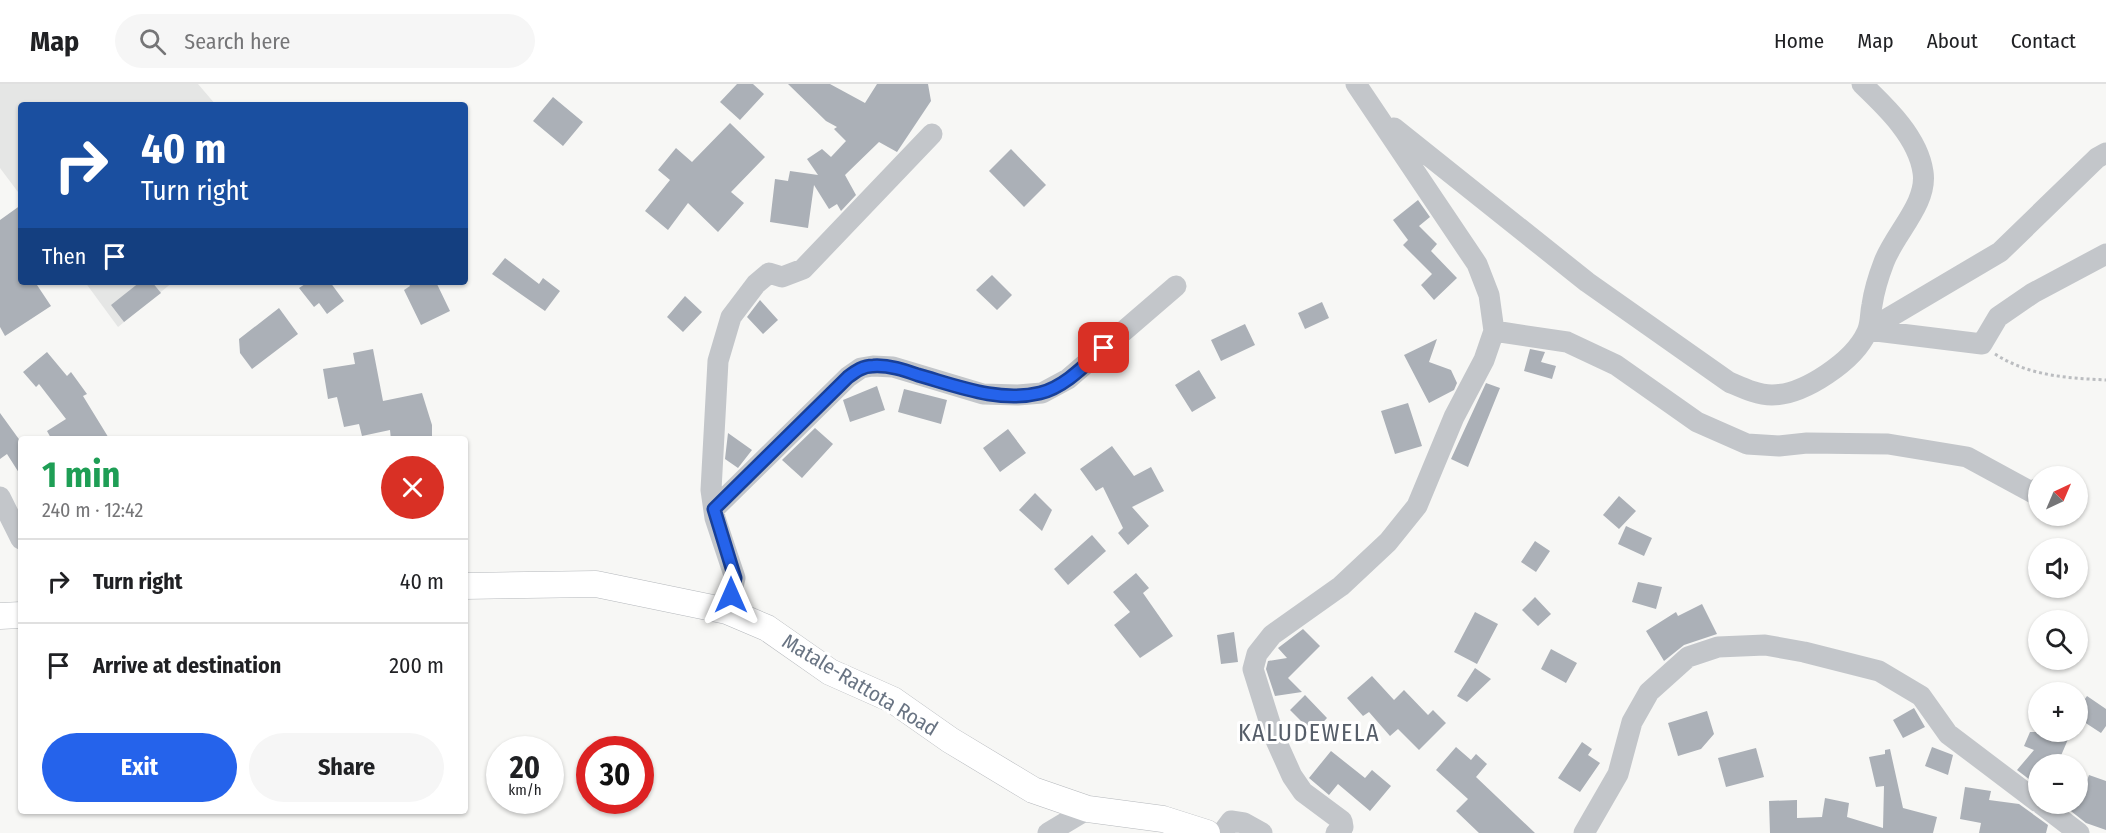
<!DOCTYPE html>
<meta charset="utf-8">
<style>
:root{--surface:#fff;--page:#f6f6f6;--text:#202124;--muted:#757577;--line:#e0e0e0;--accent:#2563eb}
body{margin:0;font-family:"Fira Sans Condensed",sans-serif;background:var(--page);color:var(--text);height:100vh;display:flex;flex-direction:column;font-size:22px;white-space:nowrap}
*{box-sizing:border-box;margin:0}
p{font-size:20px;color:var(--muted)}
.icon{flex:none;width:33px;height:33px;fill:none;stroke:currentColor;stroke-width:2;stroke-linecap:round;stroke-linejoin:round}
.map{position:relative;flex:1;overflow:hidden}
.panel{position:absolute;left:18px;top:352px;width:450px;height:378px;display:flex;flex-direction:column;background:var(--surface);border-radius:6px;box-shadow:0 2px 4px #0004}
.panel>*{flex:none}
.guide{position:absolute;left:18px;top:18px;width:450px;height:183px;border-radius:6px;box-shadow:0 2px 4px #0004;background:#1a4fa0;color:#fff;overflow:hidden}
.needle{width:39px;rotate:44deg}
.buttons{position:absolute;left:2028px;top:382px;display:grid;gap:12px}
.buttons a{display:grid;place-items:center;width:60px;height:60px;border-radius:50%;background:var(--surface);box-shadow:0 2px 4px #0004;font-size:30px}
.speed{position:absolute;left:486px;top:652px;display:flex;gap:12px;font-size:30px;font-weight:700;text-align:center}
.speed>*{display:grid;place-content:center;width:78px;height:78px;border-radius:50%;background:var(--surface);box-shadow:0 2px 4px #0004;line-height:1}
.speed small{font-size:15px;font-weight:400}
.speed .limit{border:9px solid #d22;background:#fff;color:#111}
.pin{position:absolute;display:grid;place-items:center;width:51px;height:51px;color:#fff;margin:-26px;border-radius:12px;box-shadow:0 3px 9px #0006}
.me{position:absolute;width:66px;margin:-33px;rotate:0deg;stroke-linejoin:round;filter:drop-shadow(0 0 4px #0008)}
.turn{display:flex;align-items:center;gap:21px;height:126px;padding:0 24px;font-size:27px}
.turn .icon{width:78px;height:78px;stroke-width:2.5}
.turn b{display:block;font-size:42px;line-height:51px}
.then{display:flex;align-items:center;height:57px;padding:0 24px;background:#0003;gap:12px;font-size:22px}
.round{display:grid;place-items:center;flex:none;width:63px;height:63px;border-radius:32px;background:var(--page)}
.summary{display:flex;align-items:center;justify-content:space-between;height:102px;padding:0 24px}
h1{font-size:36px;font-weight:700;line-height:45px;color:#1e9e55}
.primary-button{display:flex;gap:12px;margin-top:auto;padding:12px 24px}
.primary-button a{flex:1;height:69px;border-radius:36px;background:var(--accent);color:#fff;font-size:24px;font-weight:700;line-height:69px;text-align:center}
.primary-button a+a{background:var(--page);color:var(--text)}
ul{padding:0;list-style:none}
li{display:flex;align-items:center;gap:18px;height:84px;padding:0 24px;border-top:2px solid var(--line)}
li div{flex:1}
li b{display:block;font-size:22px}
li em{font-style:normal}
header{display:flex;align-items:center;gap:36px;box-sizing:border-box;height:84px;padding:0 30px;background:var(--surface);border-bottom:2px solid var(--line)}
header strong{font-size:28px}
nav{display:flex;gap:33px;margin-inline-start:auto;font-size:21px}
.search{width:420px;height:54px;background:var(--page);display:flex;align-items:center;gap:15px;box-sizing:border-box;padding:0 21px;border-radius:33px;color:var(--muted);font-size:22px}
.map>svg:first-child{display:block}
</style>
<header>
<strong>Map</strong>
<div class="search"><svg class="icon" aria-label="search" viewBox="0 0 24 24"><circle cx="10" cy="10" r="6"/><path d="M15 15l6 6"/></svg>Search here</div>
<nav><a>Home</a><a>Map</a><a>About</a><a>Contact</a></nav>
</header>
<div class="map">
<svg width="2106" height="749" viewBox="0 0 2106 749">
<rect width="100%" height="100%" fill="#f7f7f5"/>
<path fill="#e5e6e5" d="M0,0H198L216,21H21V112L0,84Z
M85,198H173L118,243Z"/>
<path fill="#abb0b7" d="M737,0H753L764,10L740,36L720,18Z
M788,0H830L865,19L877,0H928L931,17L897,68L879,58L845,91L856,111L841,127L837,120L829,125L814,101L808,144L770,138L775,95L788,97L790,87L818,91L807,75L822,65L831,73L846,57L834,45L837,43L826,37Z
M553,13L583,38L563,62L533,37Z
M730,39L765,73L731,108L744,119L718,148L688,119L668,146L645,127L670,96L658,86L676,64L692,78Z
M1011,65L1046,101L1024,123L989,87Z
M1418,116L1430,133L1419,142L1437,160L1431,167L1457,194L1434,216L1421,201L1432,190L1403,161L1408,156L1393,136Z
M21,121V198H35L51,222L5,252L0,243V136Z
M505,174L539,200L543,194L560,207L545,227L492,190Z
M992,191L1012,211L997,226L976,206Z
M140,198H152L161,209L124,238L111,221Z
M308,198H330L344,217L327,230L319,219L314,223L299,204Z
M408,198H436L450,227L421,241L404,206L410,202Z
M685,212L702,228L683,248L667,233Z
M760,216L778,236L763,250L747,233Z
M1322,218L1329,234L1305,245L1298,229Z
M279,224L298,250L252,285L240,269L239,255Z
M1245,240L1255,261L1221,277L1211,256Z
M1437,255L1429,278L1451,286L1457,299L1454,306L1429,319L1404,271Z
M373,265L383,317L422,309L432,341V356H391L390,346L362,352L359,340L344,343L337,313L328,315L323,285L355,280L353,269Z
M1530,265L1545,268L1541,278L1556,282L1552,295L1524,287Z
M47,268L67,292L71,288L87,310L83,312L110,356H52L47,347L66,335L39,300L36,303L23,288Z
M1199,286L1216,314L1192,328L1175,301Z
M1486,299L1500,304L1468,383L1451,375Z
M877,302L885,326L850,338L843,316Z
M904,305L947,316L941,340L898,328Z
M1408,319L1422,362L1395,370L1381,327Z
M0,329L21,358V392L7,370L0,375Z
M815,344L833,360L802,394L782,376Z
M1008,345L1026,369L1000,388L983,364Z
M728,349L752,366L738,384L725,375Z
M1112,362L1134,392L1151,383L1164,407L1132,423L1149,442L1128,461L1118,449L1123,444L1103,403L1096,407L1080,385Z
M1035,409L1052,426L1042,447L1019,426Z
M1619,412L1636,427L1619,445L1603,431Z
M1626,442L1652,454L1644,472L1618,460Z
M1092,451L1106,467L1068,501L1054,485Z
M1535,457L1550,467L1536,488L1521,478Z
M1136,489L1149,504L1143,509L1173,552L1140,574L1114,541L1130,528L1113,508Z
M1638,498L1662,503L1656,525L1632,518Z
M1535,513L1551,530L1538,542L1522,526Z
M1702,520L1717,550L1684,561L1664,577L1646,547L1676,528L1678,532Z
M1475,528L1498,540L1477,580L1454,568Z
M1303,545L1320,562L1288,594L1302,608L1275,612L1266,585L1268,577L1287,574L1278,564Z
M1234,548L1238,578L1221,580L1217,551Z
M1551,565L1577,579L1566,599L1541,585Z
M1475,584L1491,595L1467,618L1457,612Z
M1372,592L1394,616L1404,606L1428,631L1433,626L1446,639L1419,666L1398,645L1390,652L1369,628L1363,632L1347,614Z
M1305,611L1327,634L1313,649L1290,626Z
M2087,612L2106,625V642L2101,649L2078,634V625Z
M1914,624L1925,643L1903,654L1893,636Z
M1707,627L1714,650L1701,665L1678,672L1668,639Z
M2030,648H2058L2069,653L2057,681H2038V702L2017,686L2034,666L2024,662Z
M1582,658L1592,665L1588,671L1600,679L1580,708L1558,694Z
M1456,663L1471,676L1476,670L1487,680L1476,693L1535,749H1479L1456,727L1468,715L1436,686Z
M1932,663L1953,671L1948,691L1925,682Z
M1756,664L1764,693L1726,703L1718,674Z
M1890,665L1903,724L1937,733L1933,749H1770L1769,717L1797,716V734L1822,733L1825,714L1849,719L1847,733L1883,744L1884,702L1876,703L1869,673L1885,670V666Z
M1331,667L1365,694L1372,686L1391,702L1370,727L1338,700L1329,711L1309,694Z
M2089,691L2106,697V746L2086,739L2062,720H2078V696L2086,699Z
M1965,703L1991,707L1989,716L2019,720L2048,741L2046,749H1979L1981,739L1960,735Z"/>
<g fill="none" stroke-linecap="round" stroke-linejoin="round">
<defs>
<path id="major" d="M465,502L596,500L727,527L767,544L830,588L893,616L950,656L1033,706L1088,725L1163,735L1207,749
M0,532L21,531"/>
</defs>
<use href="#major" stroke="#b5b8bc" stroke-width="27"/>
<path stroke="#bbbdc0" stroke-width="3" stroke-dasharray="3 3" stroke-linecap="butt" d="M1995,270C2029,292 2067,294 2106,296"/>
<path stroke="#c3c6ca" stroke-width="21" d="M1394,44L1587,198L1729,298C1743,304 1757,311 1772,311C1804,311 1854,277 1867,248C1871,240 1870,230 1872,221C1874,207 1879,191 1884,178C1895,149 1928,119 1923,88C1918,53 1886,23 1862,0
M1868,246L2000,168L2097,74L2106,69
M1868,246L1982,260L1998,233L2033,209L2106,170
M1494,247L1567,258L1616,281L1697,338L1747,360L1779,362L1807,359L1888,360L1967,373L2037,411L2036,405
M0,413L21,455
M714,425L848,293L861,284L873,282L893,283L983,310L1018,311L1042,309L1068,295L1176,202
M727,527L735,494L715,434L711,406L718,277L731,233L756,200L769,189L782,193L803,185L932,50
M2041,720L2079,749
M1048,749L1088,725
M1222,749L1231,737L1244,739L1262,749
M1336,749L1343,743L1342,737L1303,708L1292,692L1274,652L1253,585L1257,570L1272,551L1341,502L1388,458L1417,422L1454,333L1484,276L1494,247L1489,211L1477,180L1356,0
M1584,749L1618,690L1632,638L1649,608L1688,573L1718,563L1765,561L1804,568L1879,587L1921,612L1948,650L2038,718"/>
<use href="#major" stroke="#fff" stroke-width="26"/>
</g>
<g fill="none" stroke-linecap="round" stroke-linejoin="round">
<defs>
<path id="route" d="M731,511L735,494L714,425L848,293C856,287 863,282 873,282C889,281 904,286 918,291C957,302 999,319 1040,309C1065,303 1086,280 1104,264"/>
</defs>
<use href="#route" stroke="#184099" stroke-width="15"/>
<use href="#route" stroke="#2563eb" stroke-width="10"/>
</g>
<g text-anchor="middle" stroke-width="6" stroke-linejoin="round" paint-order="stroke">
<g font-size="21" fill="#697483" stroke="#fff">
<text transform="translate(860 601) rotate(31)" y="7">Matale-Rattota Road</text>
</g>
<g font-size="24" letter-spacing="1.5" fill="#565e69" stroke="#fff">
<text x="1309" y="657">KALUDEWELA</text>
</g>
</g>
</svg>
<div class="buttons">
<a><svg class="needle" viewBox="-14 -14 28 28"><path d="M0-13l5 13h-10z" fill="#e53935"/><path d="M0 13l5-13h-10z" fill="#757577"/></svg></a>
<a><svg class="icon" aria-label="sound" viewBox="0 0 24 24"><path d="M4 9h4l5-4v14l-5-4H4zM17 9q2 3 0 6"/></svg></a>
<a><svg class="icon" aria-label="search" viewBox="0 0 24 24"><circle cx="10" cy="10" r="6"/><path d="M15 15l6 6"/></svg></a>
<a>+</a>
<a>−</a>
</div>
<div class="speed"><div>20<small>km/h</small></div><div class="limit">30</div></div>
<div class="pin" style="left:1104px;top:264px;background:#d93025"><svg class="icon" aria-label="arrive" viewBox="0 0 24 24"><path d="M6 21V4h12l-3 4 3 4H6"/></svg></div>
<svg class="me" style="left:731px;top:511px" viewBox="-20 -20 40 40"><path d="M0-17L14 15 0 8-14 15z" fill="#2563eb" stroke="#fff" stroke-width="4"/></svg>
<div class="guide">
<div class="turn"><svg class="icon" aria-label="right" viewBox="0 0 24 24"><path d="M7 20v-9h11M14 6l5 5-5 5"/></svg><div><b>40 m</b>Turn right</div></div>
<div class="then">Then<svg class="icon" aria-label="arrive" viewBox="0 0 24 24"><path d="M6 21V4h12l-3 4 3 4H6"/></svg></div>
</div>
<section class="panel">
<div class="summary"><div><h1>1 min</h1><p>240 m · 12:42</p></div><a class="round" style="background:#d93025;color:#fff"><svg class="icon" aria-label="close" viewBox="0 0 24 24"><path d="M6 6l12 12M18 6L6 18"/></svg></a></div>
<ul>
<li><svg class="icon" aria-label="right" viewBox="0 0 24 24"><path d="M7 20v-9h11M14 6l5 5-5 5"/></svg><div><b>Turn right</b></div><em>40 m</em></li>
<li><svg class="icon" aria-label="arrive" viewBox="0 0 24 24"><path d="M6 21V4h12l-3 4 3 4H6"/></svg><div><b>Arrive at destination</b></div><em>200 m</em></li>
</ul>
<div class="primary-button"><a>Exit</a><a>Share</a></div>
</section>
</div>
